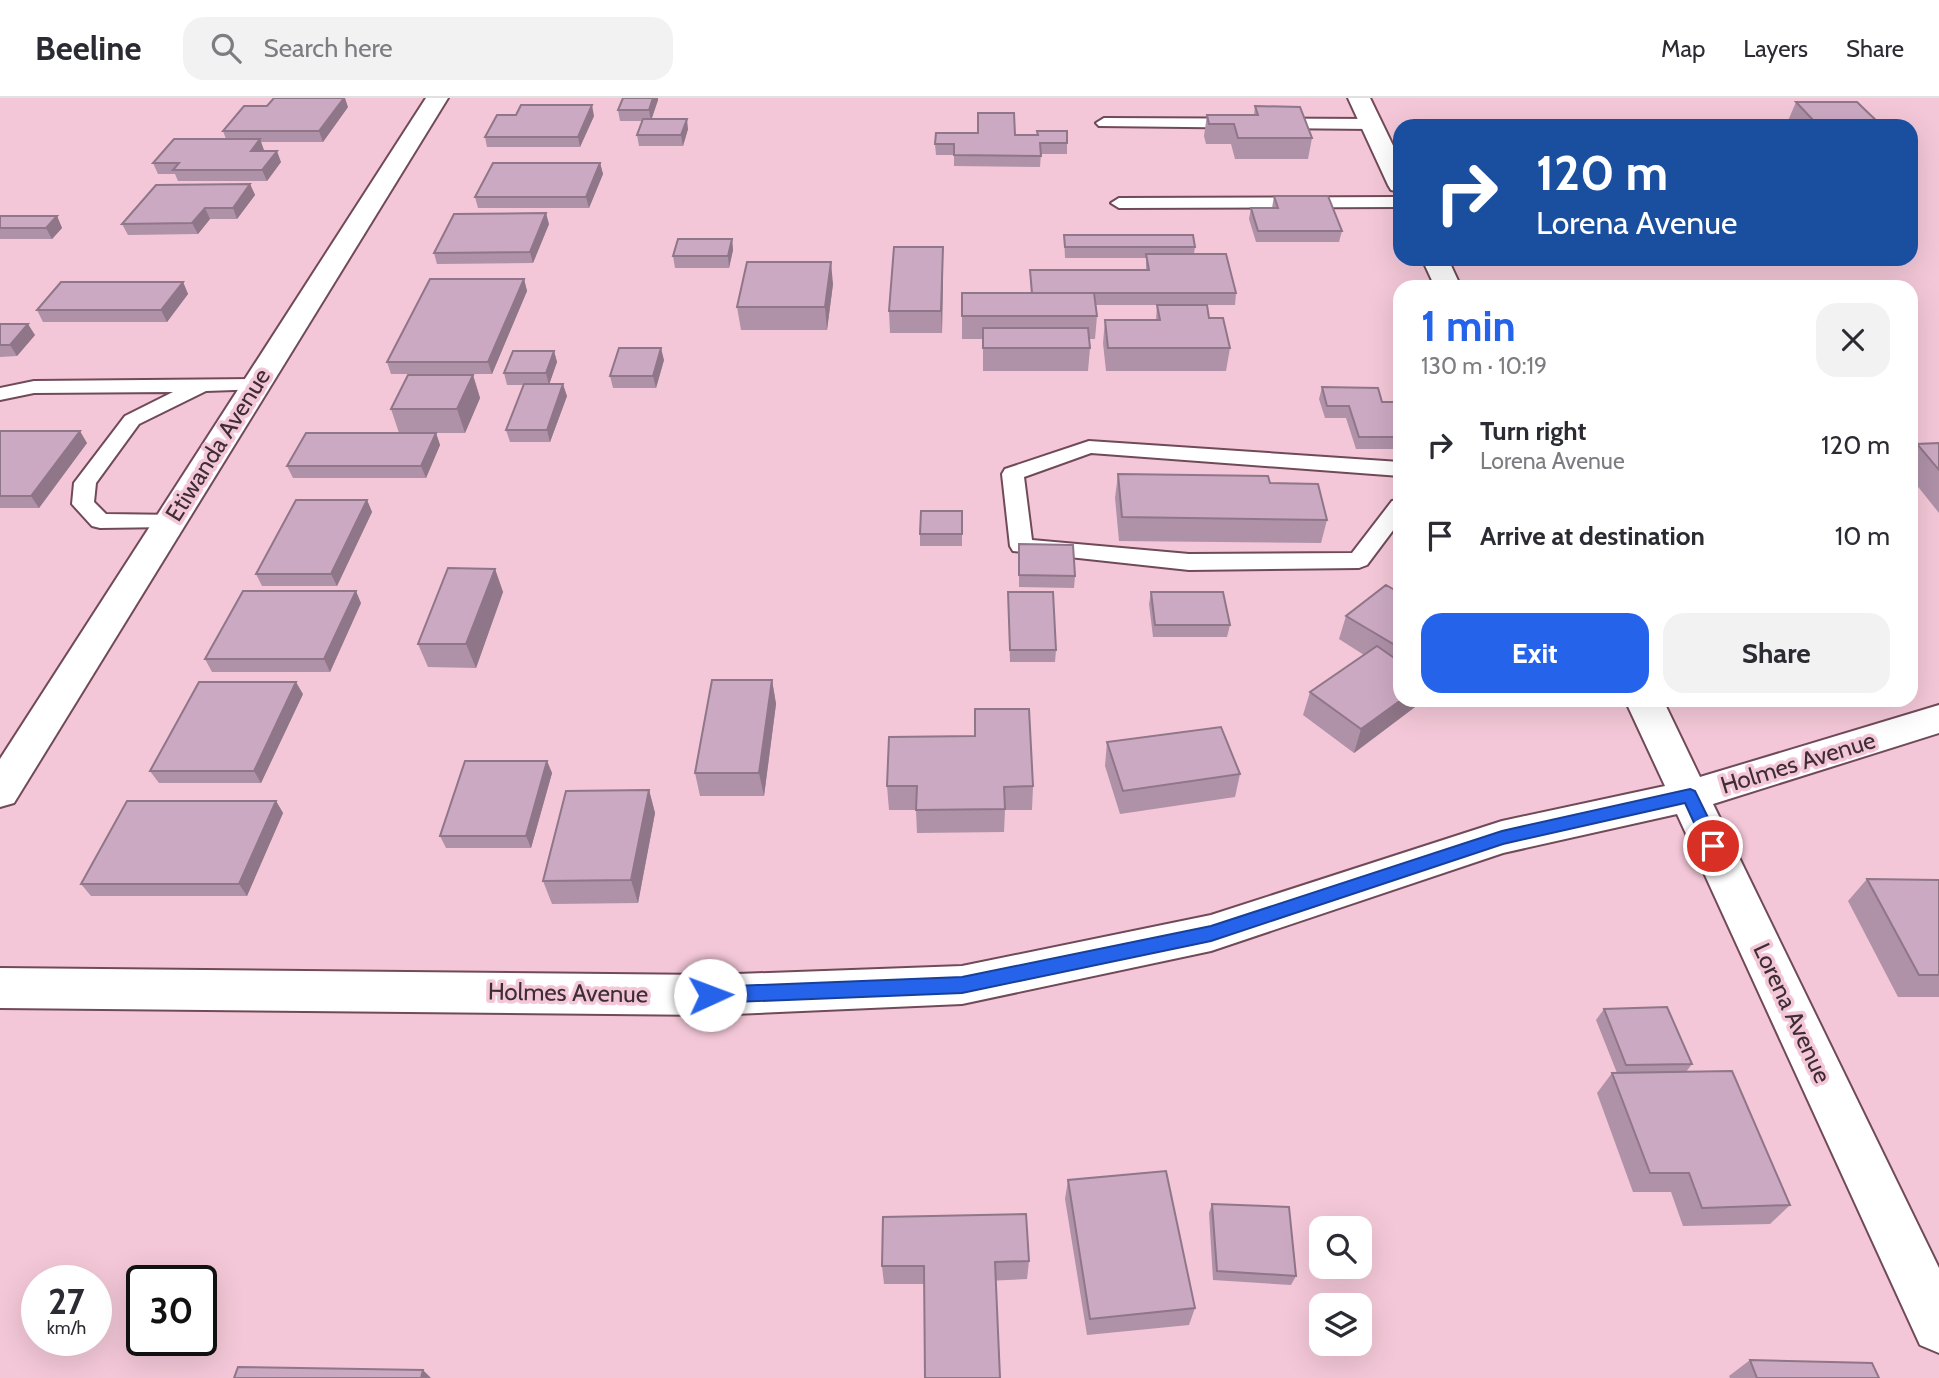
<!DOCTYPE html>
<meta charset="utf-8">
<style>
:root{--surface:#fff;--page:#f2f2f3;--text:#2b2b33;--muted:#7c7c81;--line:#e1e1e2;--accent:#2563eb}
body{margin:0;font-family:Cabin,sans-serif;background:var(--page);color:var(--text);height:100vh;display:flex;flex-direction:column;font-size:26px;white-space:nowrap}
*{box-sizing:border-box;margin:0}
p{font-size:23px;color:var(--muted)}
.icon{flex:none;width:38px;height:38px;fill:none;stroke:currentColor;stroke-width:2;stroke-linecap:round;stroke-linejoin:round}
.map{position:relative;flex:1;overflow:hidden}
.drawer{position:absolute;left:1393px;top:182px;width:525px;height:427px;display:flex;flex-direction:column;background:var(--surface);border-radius:21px;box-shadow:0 7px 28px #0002}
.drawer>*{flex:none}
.banner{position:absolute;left:1393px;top:21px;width:525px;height:147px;border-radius:21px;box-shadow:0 7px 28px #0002;background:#1a4fa0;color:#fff;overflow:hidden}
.controls{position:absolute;left:1309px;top:1118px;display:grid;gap:14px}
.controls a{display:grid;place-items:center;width:63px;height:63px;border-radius:14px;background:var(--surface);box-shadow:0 7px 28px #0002;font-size:35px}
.speed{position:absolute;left:21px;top:1167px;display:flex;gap:14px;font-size:35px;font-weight:700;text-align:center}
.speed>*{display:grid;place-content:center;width:91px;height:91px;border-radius:50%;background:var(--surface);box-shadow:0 7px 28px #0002;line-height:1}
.speed small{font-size:18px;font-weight:400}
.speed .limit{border:4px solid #111;border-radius:10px;background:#fff;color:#111}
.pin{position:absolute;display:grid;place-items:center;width:60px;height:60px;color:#fff;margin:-30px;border:4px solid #fff;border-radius:50%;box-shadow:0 2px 7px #0007}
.me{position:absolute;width:77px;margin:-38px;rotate:88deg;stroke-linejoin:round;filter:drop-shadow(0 0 5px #0008)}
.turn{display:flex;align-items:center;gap:24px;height:147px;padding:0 28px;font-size:32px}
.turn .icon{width:91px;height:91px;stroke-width:2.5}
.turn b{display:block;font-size:49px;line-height:60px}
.round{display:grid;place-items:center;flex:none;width:74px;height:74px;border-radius:21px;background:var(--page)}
.overview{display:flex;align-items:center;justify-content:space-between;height:119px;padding:0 28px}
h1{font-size:42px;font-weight:700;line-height:52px;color:var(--accent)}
.cta{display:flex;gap:14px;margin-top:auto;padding:14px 28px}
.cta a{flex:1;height:80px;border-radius:21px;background:var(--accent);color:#fff;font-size:28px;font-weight:700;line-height:80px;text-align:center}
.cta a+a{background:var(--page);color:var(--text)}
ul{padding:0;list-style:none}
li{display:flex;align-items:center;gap:21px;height:91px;padding:0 28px}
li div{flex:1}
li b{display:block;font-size:26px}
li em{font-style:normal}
header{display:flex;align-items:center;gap:42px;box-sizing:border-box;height:98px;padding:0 35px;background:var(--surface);border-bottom:2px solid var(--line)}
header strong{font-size:33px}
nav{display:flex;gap:38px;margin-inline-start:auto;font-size:24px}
.search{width:490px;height:63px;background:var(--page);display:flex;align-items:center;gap:18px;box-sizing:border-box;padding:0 24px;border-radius:21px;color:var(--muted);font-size:26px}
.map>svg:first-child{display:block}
</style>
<header>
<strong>Beeline</strong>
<div class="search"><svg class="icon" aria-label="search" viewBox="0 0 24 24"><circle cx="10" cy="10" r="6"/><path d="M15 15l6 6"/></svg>Search here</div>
<nav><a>Map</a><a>Layers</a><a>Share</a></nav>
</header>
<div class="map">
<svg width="1939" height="1280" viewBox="0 0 1939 1280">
<rect width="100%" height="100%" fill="#f3c7d7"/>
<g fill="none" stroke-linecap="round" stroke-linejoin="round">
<defs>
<path id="service" d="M1104,20L1371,21L1379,26L1371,31L1099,28L1096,25Z
M1400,99V109L1119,110L1111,105L1119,100Z
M256,281L263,283L266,287L263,291L206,293L139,326L96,385L94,404L106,416L179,417L182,422L179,427L171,429L100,430L92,428L72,406L74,385L125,318L173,294L34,295L0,302V290L34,283Z
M1089,343L1400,364V378L1091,355L1024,379L1032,442L1189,456L1352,455L1392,403L1400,401V423L1367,467L1359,470L1189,472L1013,453L1010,448L1002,376L1005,371Z"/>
<path id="minor" d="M1348,0H1370L1400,62V94L1391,92L1388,87Z
M1422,161H1448L1461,189H1435Z
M1625,602H1663L1700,679L1939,607V635L1713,706L1939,1170V1255L1920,1247L1677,716L1503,755L1211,853L962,906L710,917L0,910V870L710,877L962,868L1211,817L1502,723L1665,688Z"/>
<path id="tertiary" d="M426,0H448L14,705L0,709V661Z"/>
</defs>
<use href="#service" stroke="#704a58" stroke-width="4"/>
<use href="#minor" stroke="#704a58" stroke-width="4"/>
<use href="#tertiary" stroke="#704a58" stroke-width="4"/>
<use href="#service" fill="#fff" fill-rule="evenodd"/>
<use href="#minor" fill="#fff" fill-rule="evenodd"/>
<use href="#tertiary" fill="#fff" fill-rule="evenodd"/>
</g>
<path fill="#af91a8" d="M658,2L651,21L688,31L683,48H639L637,37L642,23H620L618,12Z
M1796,4L1882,28H1790L1787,25Z
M1255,8L1312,40L1308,61H1235L1231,46H1206L1204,38L1207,17H1254Z
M348,9L323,44H261L263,53L281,64L267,83H178L175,76H158L153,65L226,41L223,33Z
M594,18L580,49H487L485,39Z
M1015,37L1067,45V56H1041L1040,69L954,68V57H936L935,46Z
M600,65L603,76L589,110H478L475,99Z
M250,86L255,97L237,121H210L198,136L128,137L122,126Z
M1274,98L1342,133L1339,144H1256L1249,121L1251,110H1272Z
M0,118H57L62,130L52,141H0Z
M549,126L533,165L437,166L434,155Z
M1064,137L1195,149L1194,156L1236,195L1235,207H1096L1097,218L1095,241H1089L1090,250L1088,273H983V241H962V195H1031L1030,172H1146V160H1065Z
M732,141L733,152L729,170H675L673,158Z
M943,171L942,235H890L889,213Z
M524,181L527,193L492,276H391L387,264Z
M183,184L188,196L167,224H43L37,212Z
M833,186L827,232H741L737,209Z
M1157,207L1209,220L1230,250L1226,273H1106L1103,245L1105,222H1156Z
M0,226L35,237L17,258L0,259Z
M554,253L557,264L549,286L567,298L550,344H510L506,332L524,287H507L504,275Z
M664,262L656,290H613L610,278Z
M473,277L480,300L465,335H399L391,311Z
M1322,289L1382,304H1400V351H1356L1346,320H1325L1319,301Z
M0,333L87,345L39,410H0Z
M436,335L440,347L426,380H293L287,368Z
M1939,345V415L1911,380V355L1917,346Z
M1118,376L1270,385L1327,422L1321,445L1119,443L1115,400Z
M367,402L372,414L337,488H262L256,476Z
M962,413V448H920V436Z
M1019,446L1075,478L1074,490L1019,489Z
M495,471L503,494L476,570L428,569L418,546Z
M1008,494L1056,552L1055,564H1010Z
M1151,494L1230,527L1227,539H1153L1149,506Z
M1400,495V602L1419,606L1354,655L1303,617L1310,594L1364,557L1339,541L1346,518Z
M361,505L330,574H212L205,561Z
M772,582L776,606L764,698H700L695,675Z
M303,596L261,685H159L150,673Z
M1107,644L1240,676L1235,699L1120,716L1105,668Z
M547,663L552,675L531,750H446L440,738Z
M887,688H1033L1032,712H1005L1004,734L917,735L916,712H889Z
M649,692L655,715L638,805L552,806L543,783Z
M276,703L283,715L247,798H91L81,786Z
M1867,781L1939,782V899H1898L1848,803Z
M1604,911L1692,966L1686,974L1790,1107L1770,1126L1683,1128L1671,1094H1633L1597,995L1612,975H1617L1596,922Z
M1068,1082L1195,1210L1189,1227L1087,1237L1065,1101Z
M1212,1106L1296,1178L1291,1187L1213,1182L1209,1115Z
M1029,1163L1027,1181L924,1186H884L882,1168Z
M1750,1262L1879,1280H1730L1729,1278Z"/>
<path fill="#8f7688" d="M344,0H345L348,9L323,44L319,33Z
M653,0H658V2L651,23L649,12Z
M592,7L594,18L580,49L578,39Z
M687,21L688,31L683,48L681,37Z
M260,41L264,52L255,64L251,53Z
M277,53L281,64L267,83L262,72Z
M600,65L603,76L589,110L586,99Z
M250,86L255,97L237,121L233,110Z
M205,110L210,121L198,136L192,125Z
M546,115L549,126L533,165L530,154Z
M57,118L62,130L52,141L46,130Z
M732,141L733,152L729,170L728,158Z
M943,149V171L942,235L941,213Z
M831,164L833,186L827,232L825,209Z
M524,181L527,193L492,276L488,264Z
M183,184L188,196L167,224L161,212Z
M28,226L35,237L17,258L10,247Z
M661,250L664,262L656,290L653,278Z
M554,253L557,264L549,287L546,275Z
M473,277L480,300L465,335L457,311Z
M563,286L567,298L550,344L547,332Z
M80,333L87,345L39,410L31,398Z
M436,335L440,347L426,380L421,368Z
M367,402L372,414L337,488L331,476Z
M495,471L503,494L476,570L466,546Z
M356,493L361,505L330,574L324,561Z
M772,582L776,606L764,698L759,675Z
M296,584L303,596L261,685L254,673Z
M1401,602H1421L1419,606L1354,655L1361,631Z
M547,663L552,675L531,750L526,738Z
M649,692L655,715L638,805L631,782Z
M276,703L283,715L247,798L239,786Z
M423,1272L431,1280H421Z"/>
<path fill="#cca9c3" stroke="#8f7688" stroke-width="2" d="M274,0H344L319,33H223L244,8H267Z
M623,0H653L649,12H618Z
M1796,4H1857L1882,28H1797L1792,23H1814Z
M521,7H592L578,39H485L497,17H516Z
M1255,8L1300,9L1312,40H1238L1234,26H1209L1207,17H1258Z
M978,15H1014L1015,37H1038L1037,33H1067V45H1040L1041,58L954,57V46H935L936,35H978Z
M643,21H687L681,37H637Z
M1455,26H1587L1588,28H1456Z
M174,41H260L251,53H277L262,72H173L179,65H153Z
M493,65H600L586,99H475Z
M250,86L233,110H205L192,125L122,126L156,87Z
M1274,98H1328L1342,133H1258L1251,110H1278Z
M546,115L530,154L434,155L454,116Z
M0,118H57L46,130H0Z
M1064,137H1193L1195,149H1065Z
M678,141H732L728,158H673Z
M894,149H943L941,213H889Z
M1146,156H1226L1236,195H1032L1030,172H1149Z
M747,164H831L825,209H737Z
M430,181H524L488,264H387Z
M61,184H183L161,212H37Z
M962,195H1094L1097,218H962Z
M1157,207H1207L1209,220H1223L1230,250H1108L1105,222H1160Z
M0,226H28L10,247H0Z
M983,230H1088L1090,250H983Z
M619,250H661L653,278H610Z
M513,253H554L546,275H504Z
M408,277H473L457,311H391Z
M524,286H563L547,332H506Z
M1322,289L1378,290L1382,304H1400V339H1359L1349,308H1327Z
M0,333H80L31,398H0Z
M306,335H436L421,368H287Z
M1939,345V372L1917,346Z
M1118,376L1268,378L1270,385L1318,386L1327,422L1122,419Z
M296,402H367L331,476H256Z
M921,413H962V436H920Z
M1019,446L1073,447L1075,478L1019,477Z
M448,470L495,471L466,546H418Z
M1386,487L1400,495V550L1346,518Z
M243,493H356L324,561H205Z
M1008,494H1053L1056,552H1010Z
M1151,494H1223L1230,527H1155Z
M1377,548L1400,564V602H1401L1361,631L1310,594Z
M712,582H772L759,675H695Z
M199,584H296L254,673H150Z
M975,611H1029L1033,688L1004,689L1005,711L916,712L917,688H887L889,639L975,638Z
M1221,629L1240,676L1123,693L1107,644Z
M465,663H547L526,738H440Z
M649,692L631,782L543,783L566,693Z
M127,703H276L239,786H81Z
M1867,781L1939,782V877H1919Z
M1667,909L1692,966L1626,967L1604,911Z
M1732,973L1790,1107L1702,1110L1689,1075H1650L1612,975Z
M1166,1073L1195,1210L1090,1221L1068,1082Z
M1212,1106L1289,1109L1296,1178L1217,1173Z
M1026,1116L1029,1163L995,1164L1000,1280H925L924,1168H882L883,1119Z
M1750,1262L1872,1265L1879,1280H1757Z
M238,1269L423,1272L421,1280H234Z"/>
<path fill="#2563eb" stroke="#184099" stroke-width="2" d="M1690,691L1695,693L1722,748L1719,753H1707L1685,705L1503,746L1211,843L962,895L710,905L703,902L700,897L703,891L710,889L962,879L1211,828L1502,733Z"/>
<g text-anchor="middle" stroke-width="7" stroke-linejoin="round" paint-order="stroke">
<g font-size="24" fill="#3e2d33" stroke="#f3c7d7">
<text transform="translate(218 347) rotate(-58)" y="8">Etiwanda Avenue</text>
<text transform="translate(1798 665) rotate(-17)" y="8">Holmes Avenue</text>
<text transform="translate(568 895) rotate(1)" y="8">Holmes Avenue</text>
<text transform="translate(1792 915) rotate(65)" y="8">Lorena Avenue</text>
</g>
</g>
</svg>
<div class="controls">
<a><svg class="icon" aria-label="search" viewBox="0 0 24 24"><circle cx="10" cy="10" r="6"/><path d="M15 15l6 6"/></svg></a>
<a><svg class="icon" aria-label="layers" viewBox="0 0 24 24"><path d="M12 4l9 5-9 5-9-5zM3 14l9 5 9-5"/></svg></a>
</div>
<div class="speed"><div>27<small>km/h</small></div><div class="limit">30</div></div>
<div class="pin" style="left:1713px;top:748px;background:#d93025"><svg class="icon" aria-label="arrive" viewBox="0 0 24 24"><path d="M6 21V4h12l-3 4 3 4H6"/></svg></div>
<svg class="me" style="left:710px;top:897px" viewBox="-20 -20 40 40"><circle r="19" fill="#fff"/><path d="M0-13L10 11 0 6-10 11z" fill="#2563eb"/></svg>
<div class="banner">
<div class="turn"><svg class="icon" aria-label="right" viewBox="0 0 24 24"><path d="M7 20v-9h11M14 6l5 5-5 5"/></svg><div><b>120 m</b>Lorena Avenue</div></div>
</div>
<section class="drawer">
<div class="overview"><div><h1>1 min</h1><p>130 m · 10:19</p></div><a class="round"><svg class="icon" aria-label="close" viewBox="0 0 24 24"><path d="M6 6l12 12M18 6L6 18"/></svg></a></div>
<ul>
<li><svg class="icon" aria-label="right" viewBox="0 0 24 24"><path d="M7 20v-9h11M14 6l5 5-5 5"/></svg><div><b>Turn right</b><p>Lorena Avenue</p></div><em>120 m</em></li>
<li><svg class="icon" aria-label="arrive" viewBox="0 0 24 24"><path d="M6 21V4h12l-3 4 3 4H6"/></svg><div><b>Arrive at destination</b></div><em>10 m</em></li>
</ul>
<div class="cta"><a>Exit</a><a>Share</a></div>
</section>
</div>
